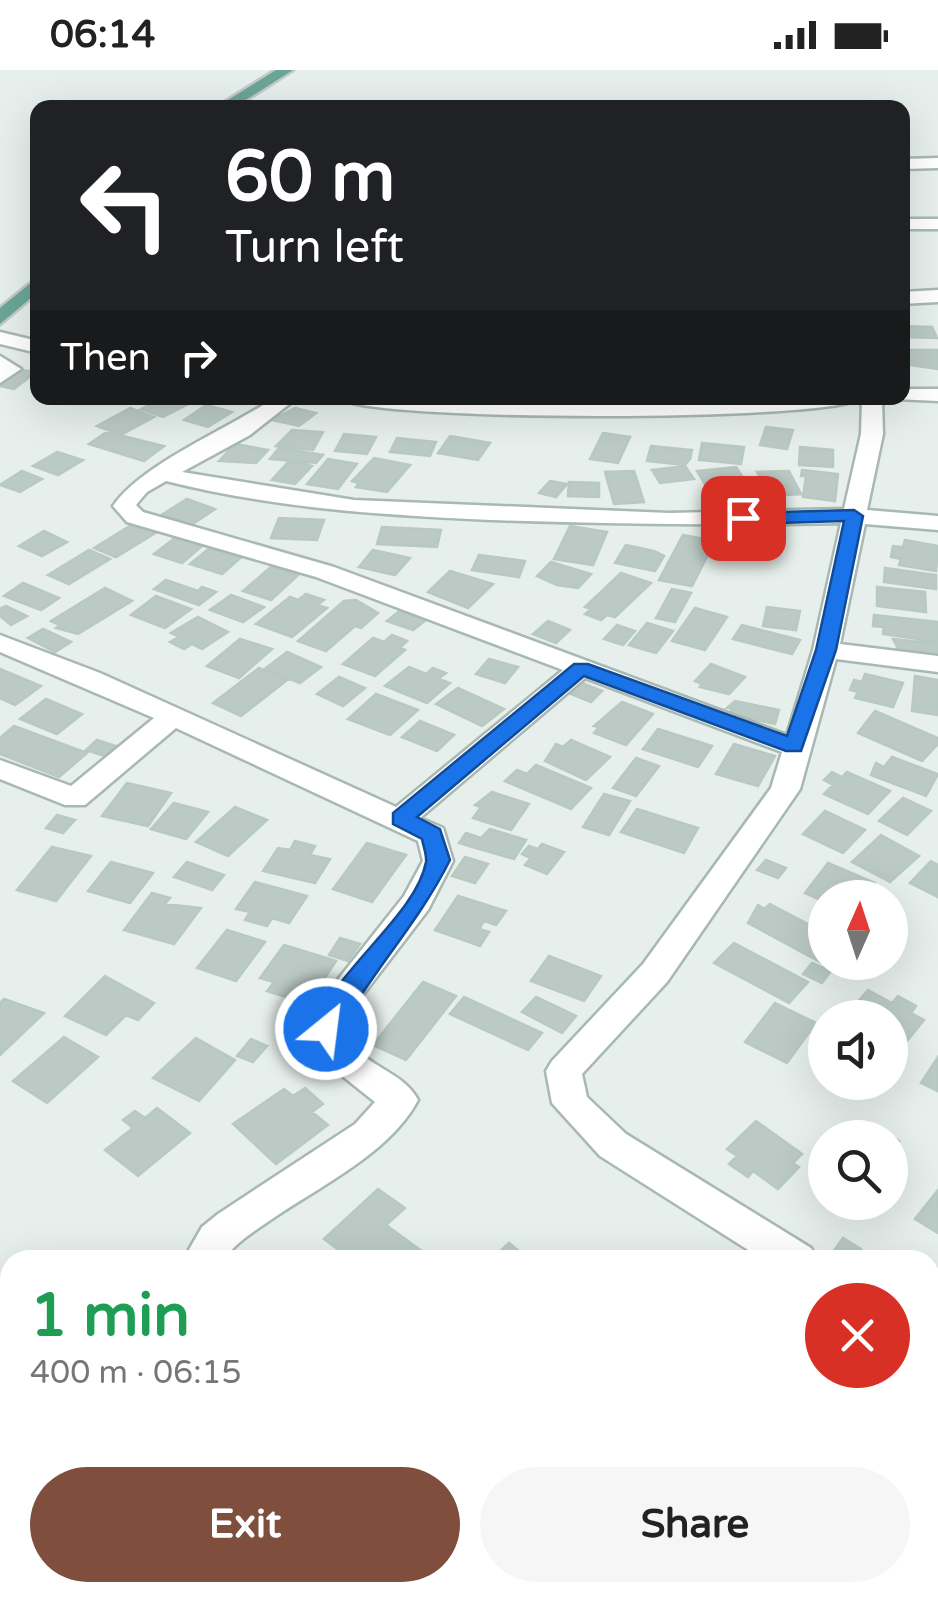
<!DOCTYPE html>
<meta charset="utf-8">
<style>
:root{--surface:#fff;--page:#f6f6f6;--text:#222;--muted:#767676;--accent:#804e3d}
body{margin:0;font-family:"Varela Round",sans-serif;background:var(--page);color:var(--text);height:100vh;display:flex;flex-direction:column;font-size:38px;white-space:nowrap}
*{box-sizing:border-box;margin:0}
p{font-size:32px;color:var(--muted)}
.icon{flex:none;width:55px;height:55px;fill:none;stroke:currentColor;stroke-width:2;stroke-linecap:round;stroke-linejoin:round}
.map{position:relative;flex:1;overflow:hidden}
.side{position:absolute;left:0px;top:1180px;width:940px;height:352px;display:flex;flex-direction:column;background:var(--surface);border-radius:30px 30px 0 0;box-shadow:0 10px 40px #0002}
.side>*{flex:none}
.hud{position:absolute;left:30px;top:30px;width:880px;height:305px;border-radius:20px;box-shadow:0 10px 40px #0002;background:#202124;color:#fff;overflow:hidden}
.needle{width:65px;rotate:3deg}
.buttons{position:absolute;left:808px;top:810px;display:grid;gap:20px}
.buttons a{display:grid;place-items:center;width:100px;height:100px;border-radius:50%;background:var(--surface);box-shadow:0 10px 40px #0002;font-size:50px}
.pin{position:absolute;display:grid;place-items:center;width:85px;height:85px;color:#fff;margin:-42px;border-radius:20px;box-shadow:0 5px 15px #0006}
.me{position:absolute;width:110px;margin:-55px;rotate:29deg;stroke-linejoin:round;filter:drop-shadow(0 0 8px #0008)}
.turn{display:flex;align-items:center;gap:35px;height:210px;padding:0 30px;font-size:45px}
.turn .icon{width:130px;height:130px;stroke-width:2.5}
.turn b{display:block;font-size:70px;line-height:85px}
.then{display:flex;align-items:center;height:95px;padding:0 30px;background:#0003;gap:20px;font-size:38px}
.round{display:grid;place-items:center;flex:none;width:105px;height:105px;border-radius:52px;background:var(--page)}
.overview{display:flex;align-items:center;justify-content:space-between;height:170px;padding:0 30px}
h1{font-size:60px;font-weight:700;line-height:75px;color:#1e9e55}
.button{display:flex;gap:20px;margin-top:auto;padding:20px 30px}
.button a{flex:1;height:115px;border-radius:60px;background:var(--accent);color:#fff;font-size:40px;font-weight:700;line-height:115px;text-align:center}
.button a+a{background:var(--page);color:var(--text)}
.status{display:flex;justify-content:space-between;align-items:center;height:70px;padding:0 50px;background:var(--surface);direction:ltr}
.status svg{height:28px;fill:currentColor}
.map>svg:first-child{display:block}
</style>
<div class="status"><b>06:14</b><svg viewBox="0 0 49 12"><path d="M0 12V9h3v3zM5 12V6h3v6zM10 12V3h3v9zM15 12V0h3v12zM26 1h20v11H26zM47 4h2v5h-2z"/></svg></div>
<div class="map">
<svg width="938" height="1531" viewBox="0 0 938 1531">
<rect width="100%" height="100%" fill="#e6efeb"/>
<path fill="#bbcac4" stroke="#b8c9c2" stroke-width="2.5" d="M902,256L932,257L937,268L902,267Z
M905,280H938V299L911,295Z
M22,300L36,302L14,319L0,316Z
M163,328H179L192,332L163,347L141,339Z
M206,335L232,342L208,357L184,350Z
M130,338L154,347L121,365L97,356Z
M295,338L316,343L299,356L272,350Z
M766,357L793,360L787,379L760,375Z
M292,360L323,362L313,380L276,376Z
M105,363L119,365L164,376L144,391L89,374Z
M603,363L630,367L618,393L590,389Z
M344,364L376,367L367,384L335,381Z
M450,366L490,373L478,390L438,383Z
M397,368L436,372L430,386L390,382Z
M702,373L744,377L741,394L699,390Z
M235,374L268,380L256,393L219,391Z
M651,376L692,380L690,389L685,395L647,391Z
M800,377L833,380V397L799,395Z
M279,378L323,385L316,393L270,389Z
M57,382L83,390L58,405L33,396Z
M374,388L410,395L387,422L356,417L359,413L352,411Z
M328,389L357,394L338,419L307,414Z
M289,391L312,396L295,414L272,410Z
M685,396L694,409L660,413L652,400Z
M736,397L748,415L729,420L732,424L712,426L697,401Z
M802,400L838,404L835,431L803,427L806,406H801Z
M22,401L42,409L20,422L0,415Z
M634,401L644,432L614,434L605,402Z
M789,401L801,424L769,426L757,402Z
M550,411L567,414L556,427L539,423Z
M569,412L599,413V427L568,426Z
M739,420H761L766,440H744Z
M187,429L215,439L191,455L163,444Z
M279,448L324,450L317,470L271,468Z
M135,453L157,462L116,487L94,478Z
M570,456L607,462L593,495L554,489Z
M382,457L441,460L437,477L377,474Z
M44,461L67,472L42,486L19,476Z
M181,463L209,470L182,493L154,484Z
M683,465L715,471L692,516L659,510Z
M905,470L938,476L936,501L899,495L901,489L891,487L893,476L903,477Z
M216,473L247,482L222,504L190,494Z
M626,475L654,481L664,486L655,501L615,493Z
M89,480L110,489L69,514L48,505Z
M373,480L410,488L395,505L359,497Z
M479,485L525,491L519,507L472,500Z
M551,492L591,504L578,518L557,515L537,506Z
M271,497L298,505L271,530L243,521Z
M885,498L936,505V519L884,512Z
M450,501L493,514L468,538L428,522Z
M621,503L651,513L615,547L607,545L601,550L585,544L591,539L585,537Z
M166,510L198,521L202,517L216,522L199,535L154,519Z
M23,513L59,528L41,540L4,526Z
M877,517L925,522L926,542L877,536Z
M105,518L132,531L78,564L56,558L60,555L51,551Z
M672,519L691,523L675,552L656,548Z
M306,524L324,530L317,535L327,538L292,567L256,554L290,527L298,530Z
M231,525L264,537L243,552L210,540Z
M156,526L191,539L165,558L131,545Z
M356,530L378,543L361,558L355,556L326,581L298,571L344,531Z
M6,536L27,546L11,555L0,546V539Z
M767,537L800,541L796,560L763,556Z
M695,538L727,547L705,580L672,571Z
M402,539L427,549L413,560L387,551Z
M874,545L938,552V572L883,564L884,557L873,556Z
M198,547L228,562L202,579L192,574L184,579L170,572L179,567L171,563Z
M548,551L570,560L556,573L533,564Z
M647,553L673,561L656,583L629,575Z
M617,555L635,561L623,575L604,569Z
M742,555L800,570L792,584L733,569Z
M43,559L71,572L55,582L28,568Z
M392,565L407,571L400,578L405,580L375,606L343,594L373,568L384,572Z
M240,569L272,579L239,608L207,596Z
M893,569L938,574V585L899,580Z
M287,582L321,597L300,613L265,599Z
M489,589L518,597L505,613L476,604Z
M711,594L745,607L729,624L700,617L702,614L695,611Z
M409,597L426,604L433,598L446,603L438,609L450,613L427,633L385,616Z
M259,598L287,610L241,646L213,633Z
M0,599L41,616L15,635L0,628Z
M865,604L903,613L893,637L855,628L858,622L850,620L854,610L862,612Z
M915,606L938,610V645L912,641Z
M339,607L365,618L343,636L317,624Z
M582,613L602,621L591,632L571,624Z
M458,618L504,639L482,656L436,634Z
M376,624L418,640L390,665L348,649Z
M46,629L82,644L57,664L20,649Z
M735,631L779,640L775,654L730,644L732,638H727Z
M622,632L653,644L626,675L594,663L599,657L594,656Z
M875,641L938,668V674L922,691L858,663Z
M420,651L454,665L437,681L402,667Z
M14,656L87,683L59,707L0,684V668Z
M658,659L712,676L698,697L643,679Z
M97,670L119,677L108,687L86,680Z
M571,670L610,687L586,710L545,691L556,674L563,677Z
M734,674L775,686L758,716L716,704Z
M892,687L938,704L926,726L871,705L876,693L884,697Z
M636,688L659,696L636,726L613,718Z
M536,695L591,718L571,739L505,711L517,700L527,704Z
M832,702L842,707L847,702L890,721L868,744L824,724L833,715L824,710Z
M127,713L171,723L148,756L102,746Z
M492,722L529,734L511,760L473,748L481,737L475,735Z
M604,724L630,731L609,765L583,757Z
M903,728L931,741L907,765L879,751Z
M174,733L208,742L186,769L151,759Z
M235,737L267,750L228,786L196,772Z
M637,739L698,758L684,783L621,762Z
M825,741L865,760L843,783L803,764Z
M57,745L75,750L63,763L46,758Z
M490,759L526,770L514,789L459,773L466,763L481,768Z
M881,765L919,786L890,812L852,792Z
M295,771L315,776L310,785L330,789L315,813L263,801L278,778L290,780Z
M367,773L406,785L372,832L333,819Z
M542,774L564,782L547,804L525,795L531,788L522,784L529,776L538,779Z
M52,777L91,786L56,831L17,820Z
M465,787L488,794L475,813L452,806Z
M766,790L786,798L778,808L757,800Z
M931,791L938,795V827L910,813Z
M111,792L153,803L130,833L88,821Z
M187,792L224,805L212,820L174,807Z
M828,793L875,813L864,828H825V832L805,823Z
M255,812L307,826L289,853L272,848L267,856L245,850L250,842L236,839Z
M152,823L170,828L165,834L201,838L174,874L124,860Z
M458,826L506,841L496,855L484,851L479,859L489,862L480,876L435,860Z
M770,834L825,863V892H836L831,898L748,853L758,835L764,839Z
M227,860L265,872L236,911L197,898Z
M340,868L360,874L348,891L329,885Z
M734,873L808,912L789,933L714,893Z
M284,875L336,891L314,925L295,919L289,928L267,921L274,912L260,908Z
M549,886L601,906L584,931L531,911Z
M812,893L831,901L822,913L803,904Z
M105,906L154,933L138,950L126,945L106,965L65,946Z
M423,912L456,926L406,990L373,975Z
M868,920L892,933L898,926L916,936L911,943L924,950L899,981L890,976V948H844Z
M464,927L542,963L528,980L450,944Z
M536,927L576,946L562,963L522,942Z
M4,929L44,943L0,985V933Z
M775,933L816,953L787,993L745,972Z
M64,967L98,987L47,1033L13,1011Z
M196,968L235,990L199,1031L153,1008Z
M251,969L267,976L253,992L237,986Z
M938,987V1021L921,1013Z
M305,1018L323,1034L312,1042L328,1055L276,1094L233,1054L284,1019L293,1026Z
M157,1038L190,1063L138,1106L105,1080L133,1058L123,1050L135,1041L145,1048Z
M756,1051L802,1084L793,1093L799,1097L778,1119L753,1101L748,1107L729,1094L737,1086L727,1079Z
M868,1052L899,1071L890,1081V1068H855Z
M378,1119L405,1138L386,1155L434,1190H352L324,1169Z
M938,1120V1163L915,1149Z
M843,1168L861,1179L853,1190L833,1182Z
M509,1173L530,1190H491Z
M930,1323L938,1329V1369L930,1362Z
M938,1406V1453L930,1447V1415Z
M742,1522H783L794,1531H736Z"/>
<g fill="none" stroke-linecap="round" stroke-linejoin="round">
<defs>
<path id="minor" d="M938,88V98L902,99V89Z
M902,149H938V159H902Z
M938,220V232L902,234V222Z
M0,262L38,271V283L0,274Z
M0,286L21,299L0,313Z
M902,319H938V331L895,329L902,328Z
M274,328H297L250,365L182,402L354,430L669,443L844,439L861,364L862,328H882L883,364L867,440L938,446V460L865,454L840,574L938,586V602L836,589L800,719L667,912L582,1004L587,1027L626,1064L811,1178L817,1190H764L600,1086L552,1033L546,1001L552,991L643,894L771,718L782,682L585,608L420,748L443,758L453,791L428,840L349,943C340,996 399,993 418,1030C390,1083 320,1116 272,1149C255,1161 235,1172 224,1190H183L202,1157L218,1144L355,1054L375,1032L326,993L313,956L321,931L404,826L423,791L418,771L176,658L85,735H65L0,709V690L71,716L154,648L0,582V565L100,603L396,737L563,600L316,507L127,452L113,436C143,393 227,360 274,328ZM166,411C273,438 381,445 491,450C608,454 724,456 841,453L813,580L787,665L334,497L143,442L136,435L147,422Z
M339,328L600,334L861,328C836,352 364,352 339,328Z
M930,1252L938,1255V1296L930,1293Z
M511,1522H563L566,1531H515Z"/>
<path id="major" d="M276,0H293L233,38H215Z
M38,207V222L0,254V238Z"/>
</defs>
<use href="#minor" stroke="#a8b8b2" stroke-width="5"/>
<use href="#major" stroke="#c2cac8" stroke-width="5"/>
<use href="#minor" fill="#fff" fill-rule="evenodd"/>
<use href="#major" fill="#6aa596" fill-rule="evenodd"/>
</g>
<path fill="#1a73e8" stroke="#114b97" stroke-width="2.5" d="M854,440L863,446L836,580L801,681H786L584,606L417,747L440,759L450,790C418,854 369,905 336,966H317L314,959C333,901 416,846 426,792C427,785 423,775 422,769L393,754V743L574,594H588L787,666L816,580L844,451L743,454L734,448L743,443Z"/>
</svg>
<div class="buttons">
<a><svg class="needle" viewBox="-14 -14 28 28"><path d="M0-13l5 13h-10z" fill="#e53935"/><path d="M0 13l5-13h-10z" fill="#767676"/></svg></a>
<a><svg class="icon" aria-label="sound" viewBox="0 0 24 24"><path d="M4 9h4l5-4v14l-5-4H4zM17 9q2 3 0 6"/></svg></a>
<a><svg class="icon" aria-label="search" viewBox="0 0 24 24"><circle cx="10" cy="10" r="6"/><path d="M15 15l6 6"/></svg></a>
</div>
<div class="pin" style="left:743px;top:448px;background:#d93025"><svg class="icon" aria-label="arrive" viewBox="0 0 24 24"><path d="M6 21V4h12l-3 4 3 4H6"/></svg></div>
<svg class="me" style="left:326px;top:959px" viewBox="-20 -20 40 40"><circle r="17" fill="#1a73e8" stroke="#fff" stroke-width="3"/><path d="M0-11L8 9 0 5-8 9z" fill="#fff"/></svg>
<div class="hud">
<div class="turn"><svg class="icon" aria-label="left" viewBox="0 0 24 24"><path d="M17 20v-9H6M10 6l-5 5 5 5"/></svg><div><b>60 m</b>Turn left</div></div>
<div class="then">Then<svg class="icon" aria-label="right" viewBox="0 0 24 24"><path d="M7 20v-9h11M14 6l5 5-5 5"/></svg></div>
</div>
<section class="side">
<div class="overview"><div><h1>1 min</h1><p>400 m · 06:15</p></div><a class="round" style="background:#d93025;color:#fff"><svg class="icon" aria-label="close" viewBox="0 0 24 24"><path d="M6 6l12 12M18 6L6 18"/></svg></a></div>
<div class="button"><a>Exit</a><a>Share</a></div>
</section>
</div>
